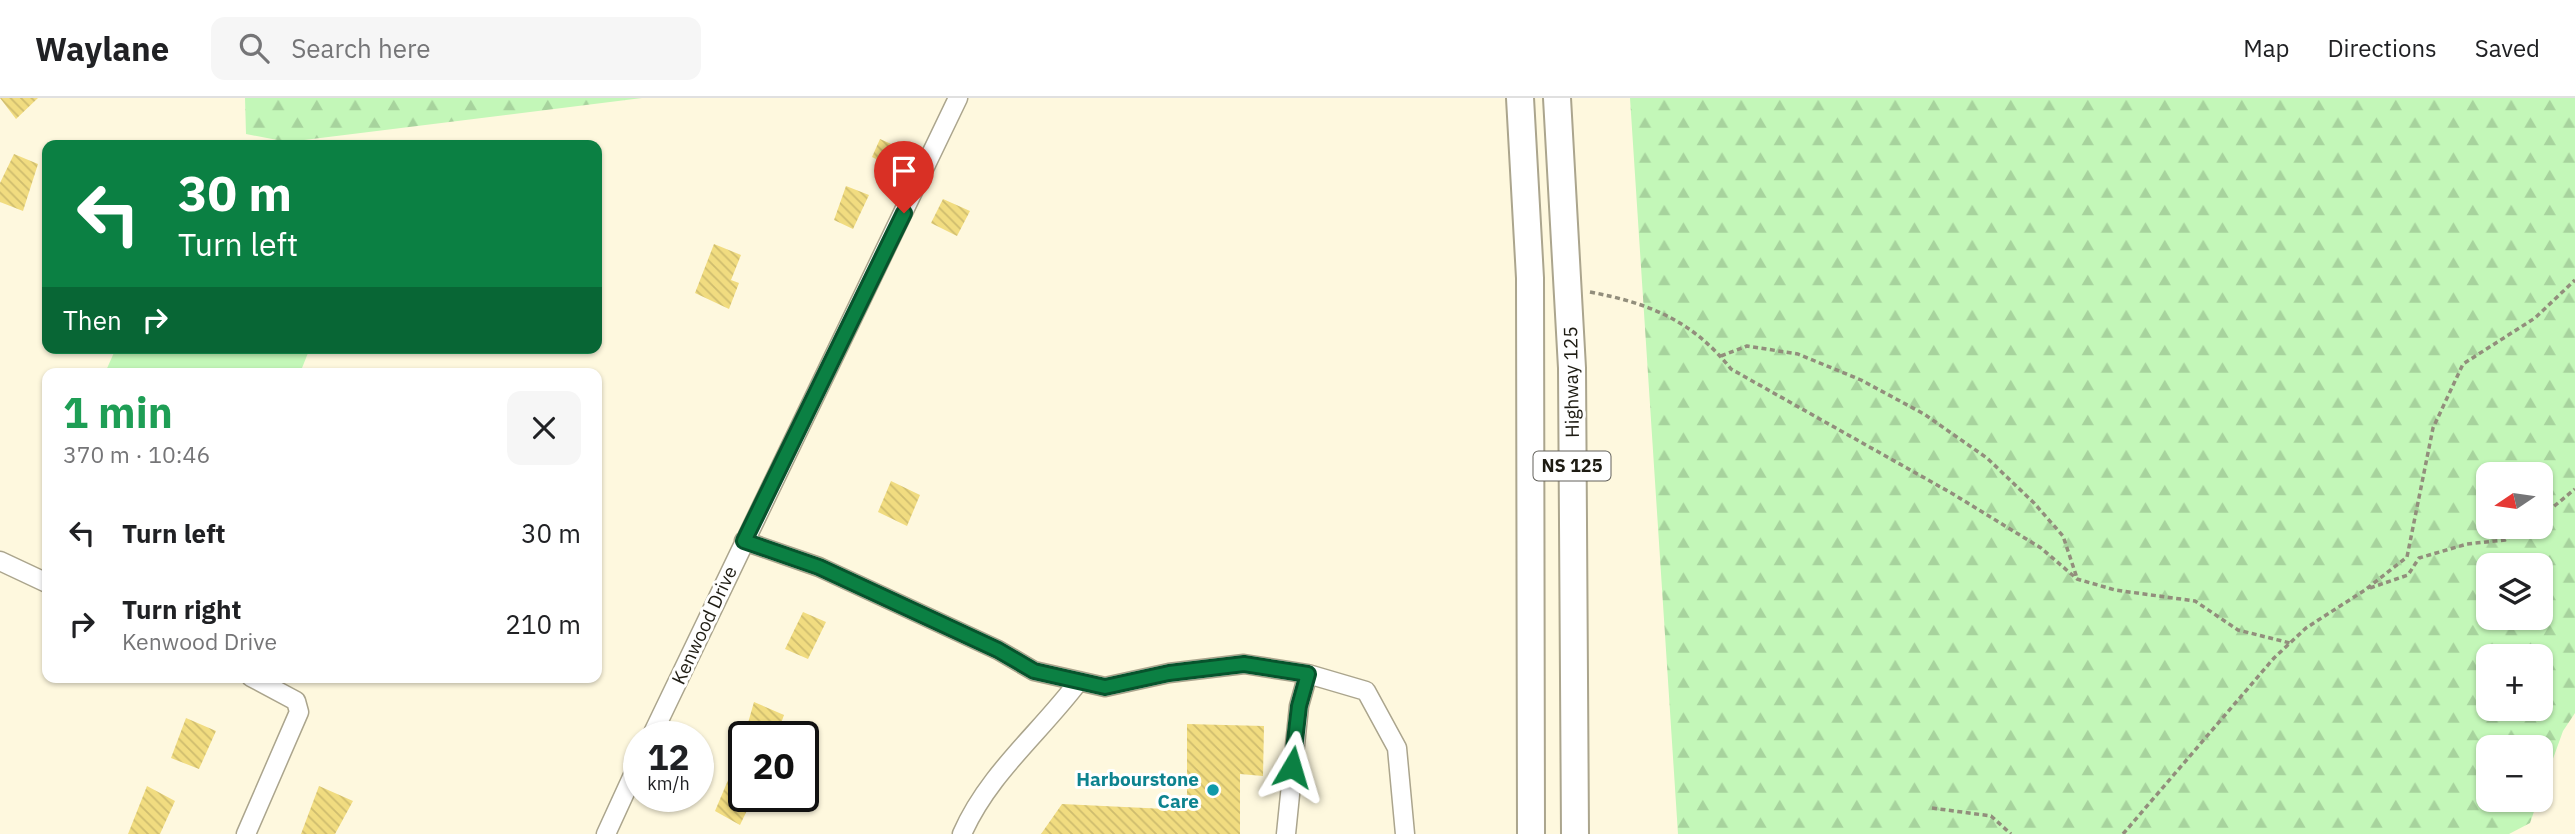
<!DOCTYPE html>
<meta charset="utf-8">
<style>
:root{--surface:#fff;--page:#f6f6f6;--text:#202124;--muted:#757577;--line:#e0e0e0}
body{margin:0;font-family:"IBM Plex Sans",sans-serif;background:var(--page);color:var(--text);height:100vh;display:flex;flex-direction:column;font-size:26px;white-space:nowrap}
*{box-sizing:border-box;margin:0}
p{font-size:23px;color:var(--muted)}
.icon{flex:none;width:38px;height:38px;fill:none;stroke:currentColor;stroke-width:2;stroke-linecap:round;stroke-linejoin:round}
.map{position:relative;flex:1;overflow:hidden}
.panel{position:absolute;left:42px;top:270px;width:560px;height:315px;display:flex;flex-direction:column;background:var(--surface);border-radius:14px;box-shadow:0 2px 5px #0004}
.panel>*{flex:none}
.guide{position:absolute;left:42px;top:42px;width:560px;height:214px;border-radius:14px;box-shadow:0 2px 5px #0004;background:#0b8043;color:#fff;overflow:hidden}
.needle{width:46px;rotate:257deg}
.fabs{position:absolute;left:2476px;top:364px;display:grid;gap:14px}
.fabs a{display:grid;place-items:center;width:77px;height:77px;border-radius:14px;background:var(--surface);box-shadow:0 2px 5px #0004;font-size:35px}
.speed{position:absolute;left:623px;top:623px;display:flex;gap:14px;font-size:35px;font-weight:700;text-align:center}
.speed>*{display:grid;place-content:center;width:91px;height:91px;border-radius:50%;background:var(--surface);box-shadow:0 2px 5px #0004;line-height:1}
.speed small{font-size:18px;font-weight:400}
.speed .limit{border:4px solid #111;border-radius:10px;background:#fff;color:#111}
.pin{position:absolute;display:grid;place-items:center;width:60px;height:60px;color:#fff;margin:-72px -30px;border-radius:50% 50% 50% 0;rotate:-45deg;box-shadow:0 0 7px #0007}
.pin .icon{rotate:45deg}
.me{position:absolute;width:77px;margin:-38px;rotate:7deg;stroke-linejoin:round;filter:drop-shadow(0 0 5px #0008)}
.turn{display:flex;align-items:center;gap:24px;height:147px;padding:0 21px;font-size:32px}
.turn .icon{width:91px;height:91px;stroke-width:2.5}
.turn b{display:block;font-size:49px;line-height:60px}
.then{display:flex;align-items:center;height:66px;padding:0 21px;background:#0003;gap:14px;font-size:26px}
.round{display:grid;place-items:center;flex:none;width:74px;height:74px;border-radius:14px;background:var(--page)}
.summary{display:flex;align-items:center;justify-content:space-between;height:119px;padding:0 21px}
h1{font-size:42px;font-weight:700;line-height:52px;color:#1e9e55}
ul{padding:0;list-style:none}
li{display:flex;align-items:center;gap:21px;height:91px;padding:0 21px}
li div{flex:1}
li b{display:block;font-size:26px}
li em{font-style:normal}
header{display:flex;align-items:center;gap:42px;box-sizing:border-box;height:98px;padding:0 35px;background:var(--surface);border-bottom:2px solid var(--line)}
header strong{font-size:33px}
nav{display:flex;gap:38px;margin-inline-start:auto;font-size:24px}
.search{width:490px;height:63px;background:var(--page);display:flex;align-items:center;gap:18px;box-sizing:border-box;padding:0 24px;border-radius:14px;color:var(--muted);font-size:26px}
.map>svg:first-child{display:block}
</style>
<header>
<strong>Waylane</strong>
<div class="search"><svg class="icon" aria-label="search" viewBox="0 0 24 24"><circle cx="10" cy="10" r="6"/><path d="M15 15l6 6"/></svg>Search here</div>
<nav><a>Map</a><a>Directions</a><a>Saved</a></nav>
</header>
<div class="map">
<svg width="2575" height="736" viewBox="0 0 2575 736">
<defs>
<pattern id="forest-firs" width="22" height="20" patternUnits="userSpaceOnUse" patternTransform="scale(1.75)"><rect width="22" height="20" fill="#c3f7b8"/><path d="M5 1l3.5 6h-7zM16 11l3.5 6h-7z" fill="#a7d39d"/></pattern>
<pattern id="building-back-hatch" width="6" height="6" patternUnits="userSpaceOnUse" patternTransform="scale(1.75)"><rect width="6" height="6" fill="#f1dc80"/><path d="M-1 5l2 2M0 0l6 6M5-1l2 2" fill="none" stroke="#cebc6e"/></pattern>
</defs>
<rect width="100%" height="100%" fill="#fef8de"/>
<path fill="url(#forest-firs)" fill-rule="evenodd" d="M245,0H642L288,44L246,36Z
M1630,0H2575V615L2563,633L2541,694V649H2488V702H2538L2530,725L2509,736H1678ZM2488,376H2541V429H2488ZM2488,467H2541V520H2488ZM2488,558H2541V611H2488Z"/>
<path fill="#c3f7b8" d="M116,250H310L300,275H105Z"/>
<path fill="url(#building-back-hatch)" d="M0,0H38L16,21Z
M880,41L907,53L898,72L872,59Z
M14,56L38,66L23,113L0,104V85Z
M846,88L869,97L853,131L834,122Z
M943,101L970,113L957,138L931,125Z
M714,146L741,157L731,182L739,185L729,211L695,195Z
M891,383L920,397L907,428L878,414Z
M803,514L826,524L808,561L785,551Z
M754,604L784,617L776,639H744Z
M186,620L216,633L199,671L171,660Z
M1187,626L1264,628L1263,678L1240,676V736H1041L1062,706L1187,712Z
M731,675L744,680V698H754L740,727L715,713Z
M147,688L175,703L160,736H128Z
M319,688L353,703L335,736H301Z"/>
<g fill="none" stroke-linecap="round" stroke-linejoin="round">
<defs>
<path id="minor" d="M744,443L819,469L998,552L1034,573L1105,589L1169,575L1244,566L1308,576L1366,593L1397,650L1405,736
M0,463L47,485
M651,639L958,0
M246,736L299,614L296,603L251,579
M606,736L639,664
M962,736C988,676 1040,635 1079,583
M1286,736L1299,608L1308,576"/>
<path id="highway" d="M1520,0L1530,180L1531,736
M1557,0L1572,270L1575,736"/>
</defs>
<use href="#minor" stroke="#aba58d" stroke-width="21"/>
<use href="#highway" stroke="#aba58d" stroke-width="30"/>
<path stroke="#928e7c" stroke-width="3.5" stroke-dasharray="5 3.5" stroke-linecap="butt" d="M1590,194C1649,205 1693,223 1731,271L1953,396L2041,450L2077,481L2115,492L2195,503L2238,532L2290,545
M1721,258L1747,248L1798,256L1861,282L1924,316L1987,360L2034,405L2063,438L2077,480
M2541,419L2575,391
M2370,490L2408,477L2419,460L2467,446L2505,442L2526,429
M1932,710L1991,718L2011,736
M2123,736L2274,560L2306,530L2365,492L2407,459L2433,330L2463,266L2535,220L2575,182"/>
<use href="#minor" stroke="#fff" stroke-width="18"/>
<use href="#highway" stroke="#fff" stroke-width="26"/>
</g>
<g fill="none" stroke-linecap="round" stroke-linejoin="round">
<defs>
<path id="route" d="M904,115L744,443L819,469L998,552L1034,573L1105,589L1169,575L1244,566L1308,576L1299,608L1292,669"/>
</defs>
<use href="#route" stroke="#07532c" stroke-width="18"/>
<use href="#route" stroke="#0b8043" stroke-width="12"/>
</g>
<circle fill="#0f9aa8" stroke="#fff" stroke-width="2.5" cx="1213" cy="692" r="7"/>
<g text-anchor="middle" stroke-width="6" stroke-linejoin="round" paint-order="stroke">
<rect fill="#fff" stroke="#62605a" stroke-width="2" x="1533.5" y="353.5" width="77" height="29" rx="5"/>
<g font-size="18" font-weight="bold" fill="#1e1c13">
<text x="1572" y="374">NS 125</text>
</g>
<g font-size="19" fill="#1e1c13" stroke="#fff">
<text transform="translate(1571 284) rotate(-91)" y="7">Highway 125</text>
<text transform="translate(704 527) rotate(-65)" y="7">Kenwood Drive</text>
</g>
<g font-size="19" font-weight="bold" fill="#0d838f" stroke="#fff" text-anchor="end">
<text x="1199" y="688">Harbourstone<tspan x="1199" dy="22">Care</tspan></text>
</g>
</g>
</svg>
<div class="fabs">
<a><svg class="needle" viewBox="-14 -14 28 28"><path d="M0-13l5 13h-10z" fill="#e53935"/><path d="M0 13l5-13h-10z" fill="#757577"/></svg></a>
<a><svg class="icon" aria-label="layers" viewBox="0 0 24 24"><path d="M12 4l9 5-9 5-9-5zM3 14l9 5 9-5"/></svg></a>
<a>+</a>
<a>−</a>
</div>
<div class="speed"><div>12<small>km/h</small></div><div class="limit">20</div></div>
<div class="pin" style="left:904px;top:115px;background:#d93025"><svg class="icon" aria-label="arrive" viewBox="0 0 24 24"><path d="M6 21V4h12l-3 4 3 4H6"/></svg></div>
<svg class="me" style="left:1292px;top:669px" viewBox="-20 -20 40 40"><path d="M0-17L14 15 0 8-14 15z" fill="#0b8043" stroke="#fff" stroke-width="4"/></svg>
<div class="guide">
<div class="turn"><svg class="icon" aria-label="left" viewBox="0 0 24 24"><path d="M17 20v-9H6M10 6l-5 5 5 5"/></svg><div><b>30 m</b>Turn left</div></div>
<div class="then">Then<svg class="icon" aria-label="right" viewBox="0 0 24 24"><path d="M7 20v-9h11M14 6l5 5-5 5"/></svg></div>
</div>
<section class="panel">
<div class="summary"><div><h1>1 min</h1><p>370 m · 10:46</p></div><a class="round"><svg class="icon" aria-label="close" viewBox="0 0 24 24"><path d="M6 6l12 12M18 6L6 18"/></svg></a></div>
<ul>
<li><svg class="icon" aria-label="left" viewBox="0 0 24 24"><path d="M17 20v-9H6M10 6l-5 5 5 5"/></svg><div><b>Turn left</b></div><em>30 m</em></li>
<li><svg class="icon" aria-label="right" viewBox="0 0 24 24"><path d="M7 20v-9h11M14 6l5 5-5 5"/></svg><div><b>Turn right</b><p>Kenwood Drive</p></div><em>210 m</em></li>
</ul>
</section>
</div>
